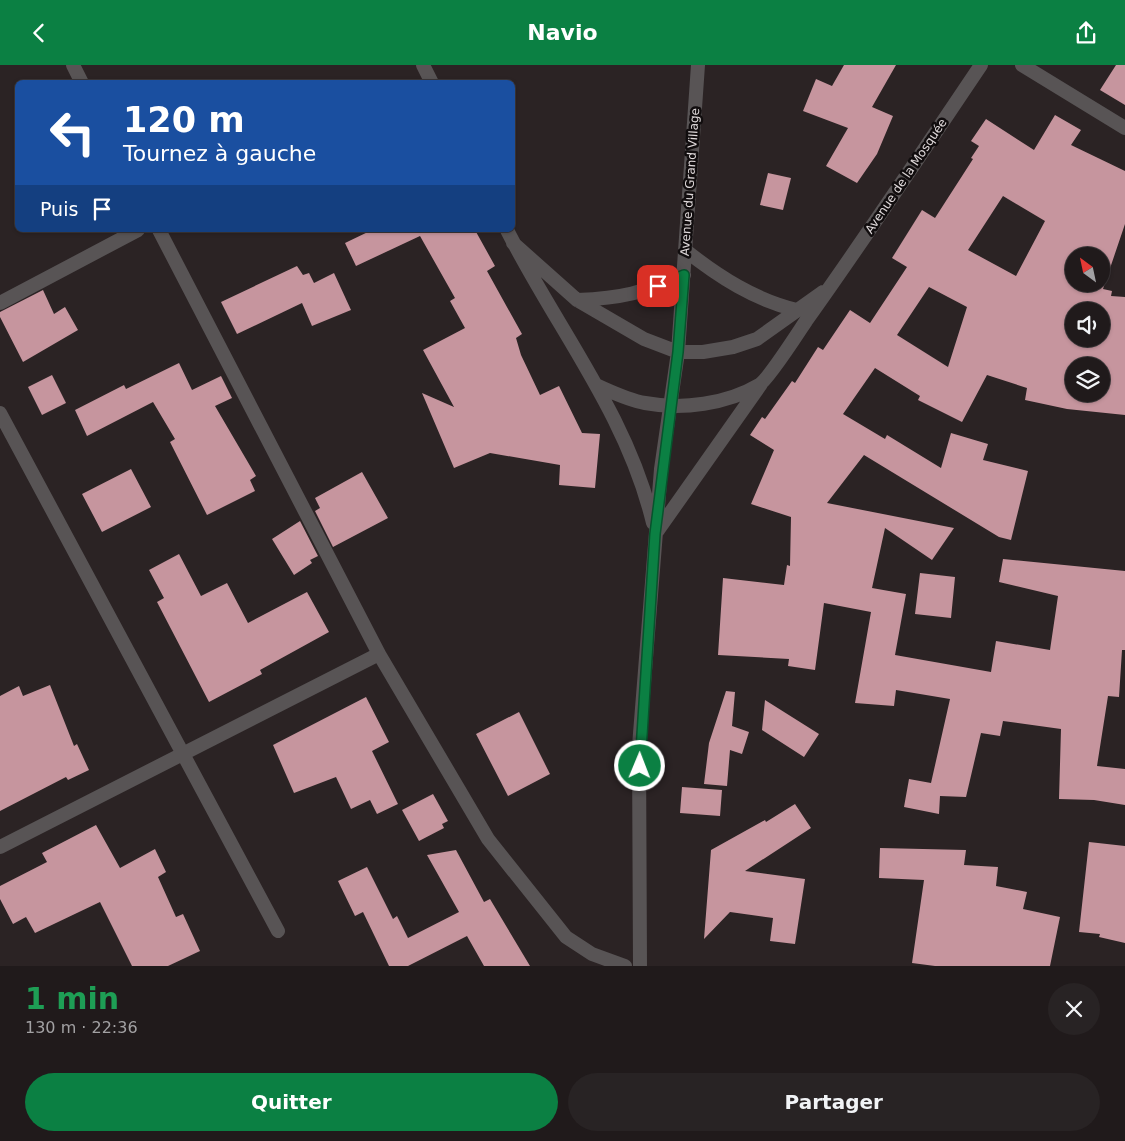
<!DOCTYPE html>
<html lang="fr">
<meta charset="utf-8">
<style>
:root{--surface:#201a1b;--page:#282324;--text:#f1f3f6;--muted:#a2a1a3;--line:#3d383a;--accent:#0b8043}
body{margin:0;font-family:"DejaVu Sans",sans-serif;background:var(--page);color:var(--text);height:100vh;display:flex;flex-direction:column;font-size:19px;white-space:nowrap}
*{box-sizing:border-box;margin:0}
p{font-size:16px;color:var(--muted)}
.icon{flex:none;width:28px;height:28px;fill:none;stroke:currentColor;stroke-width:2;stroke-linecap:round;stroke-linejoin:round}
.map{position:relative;height:901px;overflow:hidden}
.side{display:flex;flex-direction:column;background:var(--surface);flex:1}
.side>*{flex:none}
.hud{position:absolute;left:15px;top:15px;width:500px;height:152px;border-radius:8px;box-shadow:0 1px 4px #0004,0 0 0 1px var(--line);background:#1a4fa0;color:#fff;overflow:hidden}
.needle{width:32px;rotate:327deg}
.tools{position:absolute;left:1065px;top:182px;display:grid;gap:10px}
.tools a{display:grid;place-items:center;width:45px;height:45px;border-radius:50%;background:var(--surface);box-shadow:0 1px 4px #0004,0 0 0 1px var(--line);font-size:25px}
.pin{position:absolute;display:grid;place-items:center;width:42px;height:42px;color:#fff;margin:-21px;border-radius:10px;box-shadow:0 2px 8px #0006}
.me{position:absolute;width:55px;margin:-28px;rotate:1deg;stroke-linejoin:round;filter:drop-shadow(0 0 4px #0008)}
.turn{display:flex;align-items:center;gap:18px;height:105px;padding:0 25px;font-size:22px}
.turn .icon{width:65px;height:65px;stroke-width:2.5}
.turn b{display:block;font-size:35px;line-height:42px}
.then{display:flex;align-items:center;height:48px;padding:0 25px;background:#0003;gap:10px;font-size:19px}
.round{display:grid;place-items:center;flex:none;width:52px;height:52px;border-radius:26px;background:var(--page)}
.head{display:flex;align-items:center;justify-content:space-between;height:85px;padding:0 25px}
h1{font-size:30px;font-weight:700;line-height:38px;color:#1e9e55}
.action{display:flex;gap:10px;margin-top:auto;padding:10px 25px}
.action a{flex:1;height:58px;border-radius:30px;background:var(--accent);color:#fff;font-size:20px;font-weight:700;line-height:58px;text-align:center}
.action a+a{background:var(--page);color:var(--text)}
header{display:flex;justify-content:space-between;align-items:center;height:65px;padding:0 25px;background:var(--accent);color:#fff;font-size:22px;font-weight:700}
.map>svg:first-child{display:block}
</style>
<header><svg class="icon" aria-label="back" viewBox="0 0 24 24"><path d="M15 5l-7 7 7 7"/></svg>Navio<svg class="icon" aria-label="share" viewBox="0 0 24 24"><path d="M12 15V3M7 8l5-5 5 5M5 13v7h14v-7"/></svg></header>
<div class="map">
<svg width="1125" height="901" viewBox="0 0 1125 901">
<rect width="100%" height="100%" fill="#2b2324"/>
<path fill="#c6959e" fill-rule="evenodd" d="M844,0H896L872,42L893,51L877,89L857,118L826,101L848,63L803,46L816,14L832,21Z
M1116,0H1125V40L1100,25Z
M1055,50L1081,65L1071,80L1125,106V159L1103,224L1112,226L1111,231L1125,232V350L1067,344L1025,335L1027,323L987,310L962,357L918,335L920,331L875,303L843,349L885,374L887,370L941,403L951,368L988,379L983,395L1028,406L1011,475L999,472L864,390L827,438L954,463L932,495L885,463L872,523L906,529L895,590L991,607L996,576L1050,585L1058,531L999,517L1003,494L1125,506V585H1122L1119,632L1108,631L1097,701L1125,704V740L1094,735L1059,734L1061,664L1003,656L1000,671L981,668L966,732L940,731L939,749L904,742L909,714L931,718L950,634L896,625L894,641L855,638L871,547L824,538L815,605L788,601L789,594L718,590L723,513L784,520L787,500L790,501L791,452L751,439L774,385L750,370L762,352L765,354L792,316L795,318L818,282L823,285L850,245L870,258L907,202L892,193L922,145L935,153L973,94L971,93L979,81L971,76L986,54L1034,85ZM1003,131L1045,156L1016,211L968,185ZM1074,191H1101V219H1074ZM929,222L967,242L948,302L897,270ZM1074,246H1101V274H1074ZM1074,301H1101V329H1074Z
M768,108L791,113L783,145L760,140Z
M372,165H475L495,201L487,206L522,269L516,273L521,290L540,330L559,321L582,368L600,369L595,423L559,420L560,400L490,388L454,403L422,328L454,342L423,285L465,263L450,236L455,233L420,171L356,201L345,178Z
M297,201L303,210L309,208L314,218L334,208L351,245L312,261L302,238L237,269L221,237Z
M43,225L54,249L65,242L78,265L23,297L0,252V247Z
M179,298L192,325L221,311L232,333L215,341L256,411L250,415L255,426L207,450L170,377L175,374L153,337L87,371L75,345L124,320L126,324Z
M52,310L66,338L42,350L28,322Z
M131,404L151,442L102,467L82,429Z
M362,407L388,453L333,482L315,446L320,443L315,433Z
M300,456L318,491L310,495L312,498L294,510L272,474Z
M179,489L201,531L227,518L248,558L307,527L329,567L260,605L262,609L209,637L157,537L164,533L149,505Z
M920,508L955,512L951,553L915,549Z
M50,620L74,681L77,679L89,705L68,715L66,712L0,746V631L19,621L23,631Z
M726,626L735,627L732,661L749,667L742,689L730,685L727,721L704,719L709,678Z
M366,632L389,677L372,686L398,739L377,749L370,735L351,744L336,712L294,728L273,680Z
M765,635L819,669L804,692L762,665Z
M519,647L550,709L508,731L476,669Z
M682,722L722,725L720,751L680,748Z
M433,729L448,756L442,759L444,763L419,776L402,745Z
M795,739L811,763L745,806L805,814L795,879L770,876L773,853L730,847L704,874L711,785L765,755L766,757Z
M96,760L120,803L155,784L166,807L158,812L176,852L183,849L200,886L168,901H132L100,837L35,868L26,852L13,859L0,834V821L47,797L42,788Z
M1089,777L1125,781V878L1099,872L1100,869L1079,867Z
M880,783L966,785L964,800L998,802L996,821L1027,827L1023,844L1060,852L1050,901H935L912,898L924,815L879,813Z
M456,785L484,837L490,834L530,901H484L467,871L408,901H389L363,847L355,851L338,816L367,802L393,854L397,851L408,873L459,847L427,790Z"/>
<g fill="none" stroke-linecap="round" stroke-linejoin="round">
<path stroke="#585455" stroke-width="14" d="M73,0L82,18
M1022,0L1125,63
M159,165L379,589L488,774L566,872L592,889L625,901
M0,238L138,165
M0,348L278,866
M0,782L379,589"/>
<path stroke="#585455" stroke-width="14" d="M423,0L432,18
M507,165C557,264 627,349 653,458
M513,178L577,235L644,274L678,287H703L733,282L757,274L823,227
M685,185C719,212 755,235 797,245
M577,235C623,233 642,228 684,210
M596,320C612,327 628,335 645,338C682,345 727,339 759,320C768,315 798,268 806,256C866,172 923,86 981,0
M656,468L761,319
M640,901L639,681L661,404L678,287L698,0"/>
</g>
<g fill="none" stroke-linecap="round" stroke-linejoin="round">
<defs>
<path id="route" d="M640,701L655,469L678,287L684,210L658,221"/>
</defs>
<use href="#route" stroke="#07532c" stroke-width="12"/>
<use href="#route" stroke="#0b8043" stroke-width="9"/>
</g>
<g text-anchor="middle" stroke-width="5" stroke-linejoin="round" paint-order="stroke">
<g font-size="12" fill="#e0dadb" stroke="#110d0e">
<text transform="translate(906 111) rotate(-56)" y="4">Avenue de la Mosquée</text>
<text transform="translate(690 117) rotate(-86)" y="4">Avenue du Grand Village</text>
</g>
</g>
</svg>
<div class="tools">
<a><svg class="needle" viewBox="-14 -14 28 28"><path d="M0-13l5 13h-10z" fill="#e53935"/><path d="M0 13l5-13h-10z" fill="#a2a1a3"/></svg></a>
<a><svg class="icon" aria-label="sound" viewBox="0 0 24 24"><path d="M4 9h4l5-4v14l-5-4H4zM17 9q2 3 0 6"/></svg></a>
<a><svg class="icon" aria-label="layers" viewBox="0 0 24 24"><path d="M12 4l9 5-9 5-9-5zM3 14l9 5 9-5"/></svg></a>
</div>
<div class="pin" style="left:658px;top:221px;background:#d93025"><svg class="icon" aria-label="arrive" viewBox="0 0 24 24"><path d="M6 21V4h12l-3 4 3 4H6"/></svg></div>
<svg class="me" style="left:640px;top:701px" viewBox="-20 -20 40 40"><circle r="17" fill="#0b8043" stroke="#fff" stroke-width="3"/><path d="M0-11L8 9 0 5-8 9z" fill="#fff"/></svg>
<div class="hud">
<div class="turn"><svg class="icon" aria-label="left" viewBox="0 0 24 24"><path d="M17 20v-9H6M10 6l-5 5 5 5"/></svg><div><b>120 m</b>Tournez à gauche</div></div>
<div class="then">Puis<svg class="icon" aria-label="arrive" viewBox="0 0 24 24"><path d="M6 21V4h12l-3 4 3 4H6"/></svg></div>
</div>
</div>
<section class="side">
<div class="head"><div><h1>1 min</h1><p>130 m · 22:36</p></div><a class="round"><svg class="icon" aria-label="close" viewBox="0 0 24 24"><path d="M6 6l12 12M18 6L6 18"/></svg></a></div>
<div class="action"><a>Quitter</a><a>Partager</a></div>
</section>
